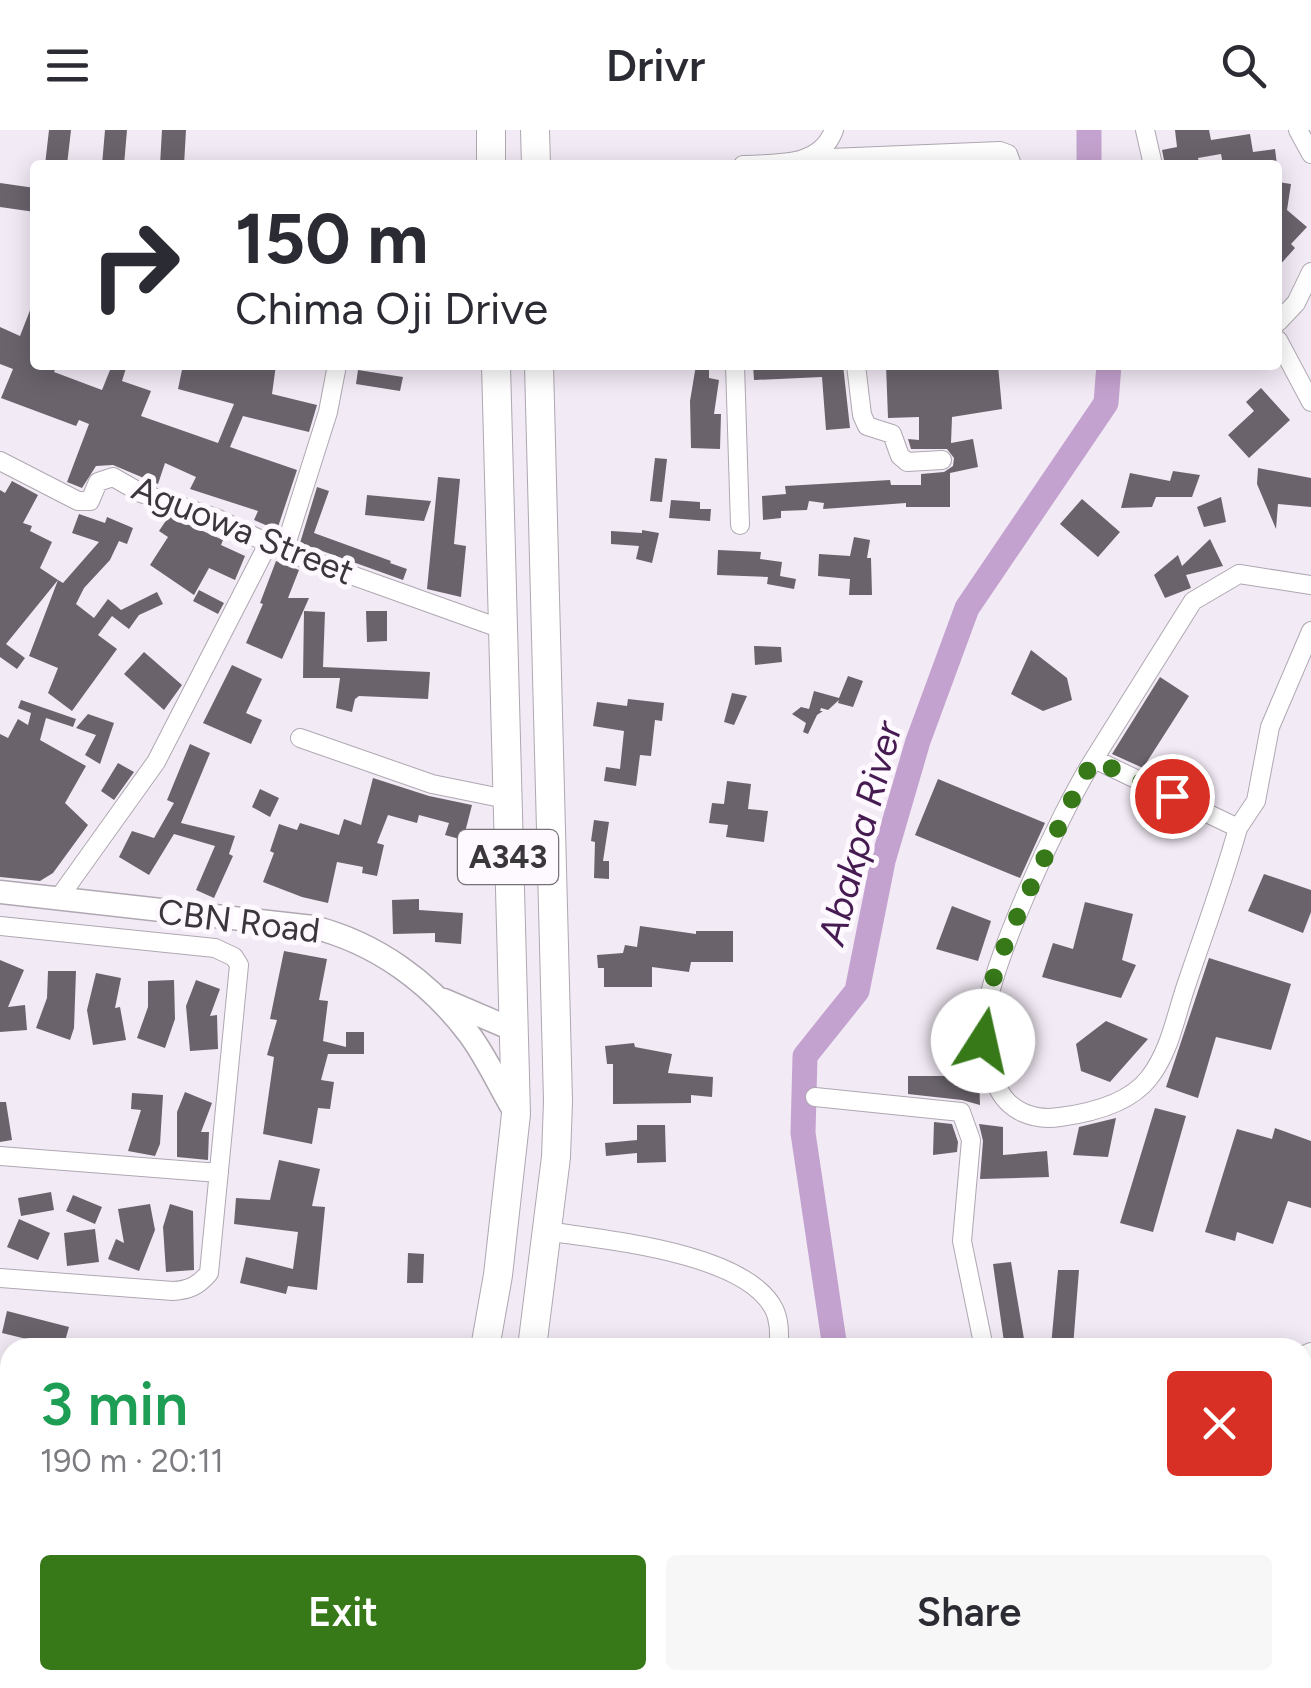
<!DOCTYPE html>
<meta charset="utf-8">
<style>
:root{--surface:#fff;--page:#f7f7f7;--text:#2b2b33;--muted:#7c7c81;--accent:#377919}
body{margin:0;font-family:Figtree,sans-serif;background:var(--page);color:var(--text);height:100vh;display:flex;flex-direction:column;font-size:38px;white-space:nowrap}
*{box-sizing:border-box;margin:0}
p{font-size:32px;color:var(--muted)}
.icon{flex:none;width:55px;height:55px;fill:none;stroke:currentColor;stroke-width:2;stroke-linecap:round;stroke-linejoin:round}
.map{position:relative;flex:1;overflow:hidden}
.sheet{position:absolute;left:0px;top:1208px;width:1312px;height:352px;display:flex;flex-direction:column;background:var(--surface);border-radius:30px 30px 0 0;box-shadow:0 5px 25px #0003}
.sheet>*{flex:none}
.top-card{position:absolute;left:30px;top:30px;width:1252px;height:210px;border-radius:10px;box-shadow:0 5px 25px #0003;background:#fff;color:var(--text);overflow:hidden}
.pin{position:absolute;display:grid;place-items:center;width:85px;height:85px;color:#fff;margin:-42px;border:5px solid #fff;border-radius:50%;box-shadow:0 2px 10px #0007}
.me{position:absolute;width:110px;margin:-55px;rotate:10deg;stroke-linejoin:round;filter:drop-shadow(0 0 8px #0008)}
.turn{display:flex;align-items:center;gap:35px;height:210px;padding:0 40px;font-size:45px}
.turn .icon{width:130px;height:130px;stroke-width:2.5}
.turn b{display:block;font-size:70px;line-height:85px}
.round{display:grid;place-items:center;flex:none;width:105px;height:105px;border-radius:10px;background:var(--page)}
.head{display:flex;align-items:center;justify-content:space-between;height:170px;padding:0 40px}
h1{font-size:60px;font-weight:600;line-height:75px;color:#1e9e55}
.button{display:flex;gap:20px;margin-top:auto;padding:20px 40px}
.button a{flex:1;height:115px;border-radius:10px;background:var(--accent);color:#fff;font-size:40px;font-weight:600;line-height:115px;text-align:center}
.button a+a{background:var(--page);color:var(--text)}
header{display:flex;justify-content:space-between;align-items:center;height:130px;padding:0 40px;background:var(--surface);font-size:45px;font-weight:600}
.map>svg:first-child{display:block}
</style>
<header><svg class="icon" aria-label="menu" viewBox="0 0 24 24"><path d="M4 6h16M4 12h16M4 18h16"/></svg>Drivr<svg class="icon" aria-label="search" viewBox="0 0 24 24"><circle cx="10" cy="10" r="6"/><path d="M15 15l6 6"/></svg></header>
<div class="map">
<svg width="1311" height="1558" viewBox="0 0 1311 1558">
<rect width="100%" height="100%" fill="#f2eaf5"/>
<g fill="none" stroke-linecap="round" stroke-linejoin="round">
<path stroke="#c4a2cf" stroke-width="25" d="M1089,0V35
M835,1218L803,1003L805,926L857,861L883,731L918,611L967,478L1106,273L1109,235
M984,1550L987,1558"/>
</g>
<path fill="#6a636c" d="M49,0H71L67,35H45Z
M105,0H127L124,35H102Z
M162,0H186L184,35H160Z
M1175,0H1209L1211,10L1250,4L1253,22L1275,19L1277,35H1250L1251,30L1223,35L1221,24L1198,28L1199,33L1165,35L1162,20L1177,17Z
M1278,52L1291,54L1287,80L1307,97L1291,114L1295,118L1278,137Z
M0,53L35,58V82L0,77Z
M34,170L35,235H57L54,242L102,260L112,235H127L122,251L151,261L141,286L218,313L234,274L178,259L183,235H243L257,239L258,235H276L272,264L317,275L309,302L243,286L230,317L297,340L277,400L254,390L258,381L190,359L196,347L165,333L158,354L113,335L96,336L82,358L67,352L89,294L79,290L76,296L1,268L13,239L0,234V197L20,206Z
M696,235H709V248L719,250L714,284H721L720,319L691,318L690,271Z
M753,235H843L850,298L826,300L822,247L754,250Z
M886,235H998L1002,279L952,287L951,313L973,309L978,337L950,343V377H906V373L823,379L824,373L809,371L807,380L781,381V388L763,390L762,366L786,364L785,356L890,350L891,355H921V344L944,342L953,336L954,328L947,319H911L908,309L919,310V287L888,288Z
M358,240L403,247L400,261L356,254Z
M1261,258L1290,290L1249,328L1228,305L1254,281L1246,272Z
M655,328L667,329L662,372L650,371Z
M1258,338L1311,348V377L1278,374L1276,399L1257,354Z
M1173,341L1200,345L1192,367H1156L1152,377L1121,378L1130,343L1170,351Z
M438,347L460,349L454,414L466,416L461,467L427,459Z
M12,351L38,365L23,393L32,396L30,401L52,412L40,438L58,450L6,514L25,528L17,539L0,527V360L5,363Z
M317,357L329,361L314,403L391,431L390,433L407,439L403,450L300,413Z
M367,365L431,371L424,391L365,385Z
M1221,367L1226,392L1204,397L1197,377Z
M1082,369L1120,402L1098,427L1060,394Z
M671,370L700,372V379H711L710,391L669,388Z
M79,384L105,393L107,387L133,398L127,414L119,411L110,430L84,458L76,474L94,488L108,469L121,480L157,462L163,474L139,485L129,499L112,486L98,505L117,519L72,581L48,563L58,538L29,526L58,450L63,453L99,412L72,403Z
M169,386L223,410L221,415L245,426L235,450L209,438L194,465L150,435L168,407L159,401Z
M642,400L659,403L652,433L636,429L639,416L611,414V401L642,403Z
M854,407L870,410L867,428H871L872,465H849L850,449L818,446L819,424L850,426Z
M1210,409L1223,436L1186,445L1191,458L1165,468L1154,445L1178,425L1182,436Z
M718,420L761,422L760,429L782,432L780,446L796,449L794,459L767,454L768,447L717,445Z
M276,431L299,440L288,468H309L282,529L246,513L263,474L260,473Z
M199,460L224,473L218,484L193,471Z
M304,481L325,482L323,537L430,542L428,569L359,566L355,569L352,582L336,578L340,548H303Z
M366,481H387V511L367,512Z
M754,516L781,517L782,532L755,535Z
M1031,520L1067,548L1072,570L1043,581L1011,564Z
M144,522L182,555L164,580L124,544Z
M232,535L262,549L246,583L262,590L251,614L203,593Z
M848,546L863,551L853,577L838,573L839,570L828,580L821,578L820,581H823L817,585L808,604L803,602L806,593L792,584L801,577L809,579L814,561L839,568Z
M1160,547L1189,566L1143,638L1112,624Z
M732,563L747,566L734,595L724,592Z
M628,569L664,573L662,591L655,590L651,626L640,625L636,656L604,651L606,637L620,639L624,601L593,596L597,572L627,576Z
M21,570L76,589L73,597L46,588L40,610L86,636L65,673L88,695L53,743L40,751L0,747V604L8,608L18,589L28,595L31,583L18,578Z
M88,584L114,593L100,634L85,625L96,605L76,598Z
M190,614L210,623L181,693L235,706L229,724L233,726L214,768L196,760L215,716L174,704L149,745L119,727L132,701L154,708L174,673L167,670Z
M118,633L134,642L114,670L101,661Z
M373,648L429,666L472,675L463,710L445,705L449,693L419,685L417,693L388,685L377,713L384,715L377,746L362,743L363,737L337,732L328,773L302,767L263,752L274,723L270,721L279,694L297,700L300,693L339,705L344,689L361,695Z
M938,649L1045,693L1020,748L915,705Z
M727,651L751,654L748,679L768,681L764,712L726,707L728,695L709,693L712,673L724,674Z
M260,659L279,668L270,687L252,677Z
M594,690L609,692L603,731H609V749L594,748L595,712L591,711Z
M462,731H483V751L462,752Z
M1264,744L1311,760V782L1303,803L1248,781Z
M419,769V780L463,783L461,814L435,812V803L393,804L392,770Z
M1085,772L1133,784L1122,830L1136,835L1121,868L1042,847L1053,813L1073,819Z
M952,776L991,791L978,831L936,819Z
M640,796L696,804V801H733V832H691L689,842L652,837V857H604V838H598L597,825L623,823L625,815L637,817Z
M284,821L327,829L319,870L328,871L323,911L346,917V902H364V924H328L321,950L334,952L330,979L318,978L312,1014L263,1004L274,927L267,925L277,890L270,889Z
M1209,828L1291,854L1271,920L1216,907L1198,968L1166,957Z
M0,830L24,840L8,877L25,875L27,900L0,902Z
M48,841H76L74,898L70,910L36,898L47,868Z
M96,843L121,848L115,878L120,877L126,910L93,915L87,880Z
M174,850L175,889L165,918L137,908L148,877V851Z
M196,850L220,859L210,886L217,885L218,919L190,921L186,876Z
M1106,891L1148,909L1110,952L1081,941L1076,914Z
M634,913L635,917L672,924L668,943L713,947L712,967L691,965V973L613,974V934H607L605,916Z
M908,946H979L980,975L962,970L908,964Z
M185,962L212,973L201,1002H209L208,1030L177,1027V982Z
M132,963L163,965L160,1014L155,1026L128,1021L141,980L131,979Z
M0,972H6L12,1010L0,1012Z
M1155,978L1186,986L1153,1102L1120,1093Z
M1116,988L1108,1027L1073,1025L1079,997Z
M934,992L952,994L958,1012L957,1022L933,1025Z
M979,994L1003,997V1025L1047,1021L1049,1047L980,1049L983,1011Z
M637,995H665L666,1032L637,1033V1023L606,1026L605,1013L637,1010Z
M1275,998L1311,1011V1078L1288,1071L1273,1114L1237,1102L1235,1111L1205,1102L1237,999L1272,1009Z
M279,1030L320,1039L312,1076L325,1077L317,1160L288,1156L286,1164L240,1153L246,1127L293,1139L298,1102L234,1094L236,1068L270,1070Z
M51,1062L54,1080L21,1086L18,1068Z
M73,1065L102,1077L95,1094L66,1081Z
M150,1074L155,1100L139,1141L108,1129L116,1109L124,1113L118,1079Z
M170,1074L193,1081L194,1140L166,1142L163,1097Z
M19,1089L50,1103L38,1130L7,1117Z
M95,1099L99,1132L67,1136L64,1103Z
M408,1123L424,1124L423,1153H407Z
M1011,1132L1024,1209L1004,1212L993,1134Z
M1058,1140H1079L1073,1217L1051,1216Z
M7,1181L69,1197L63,1218L2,1203Z"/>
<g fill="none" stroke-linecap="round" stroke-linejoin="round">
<defs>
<path id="minor" d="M1145,0L1153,35
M1298,0L1311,24
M806,29L1000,21L1008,24L1012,35
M743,35C777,33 820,38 834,0
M1278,192L1296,173L1311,142
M1278,210L1311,272
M735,235L740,395
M856,235L862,285L867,296L892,304L900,326L907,332L942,330
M0,331L78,371H90L98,352L113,347L141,363L216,388L284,421L502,499
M284,421L328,282L337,235
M300,608L432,654L506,669
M1094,629L1193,471L1239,444L1311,455
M1238,698L1094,629C1060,683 984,843 983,904C983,921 991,940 997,956C1008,981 1033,991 1060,987C1090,983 1129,974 1149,948C1171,920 1176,883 1188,850C1205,800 1224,749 1238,698L1256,671L1270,597L1311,501
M58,769L156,632L268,414
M0,796L215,818L234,827L239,835L209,1143C198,1156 189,1160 173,1161L0,1148
M815,967L961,982L971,1010L962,1111L984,1218
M0,1026L219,1043
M546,1101C604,1110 745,1122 774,1179C780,1191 779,1205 779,1218
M1302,1226L1311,1222
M1302,1267L1311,1271
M0,1277H10
M1302,1524L1311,1526
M0,1537L10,1434
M145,1558L146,1550
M1073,1558V1550"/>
<path id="major" d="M0,762L313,797C376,813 430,852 469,904C487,928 500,958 516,984
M444,870L514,900"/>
<path id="highway" d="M491,0V35
M535,0L536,35
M485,1218L498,1145L516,984L496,235
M532,1218L556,1027L558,971L539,235
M351,1558L356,1550
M394,1558L397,1550
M442,1558L444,1550
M495,1558V1550"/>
</defs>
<use href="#minor" stroke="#afa7b1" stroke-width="20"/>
<use href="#major" stroke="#afa7b1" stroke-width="25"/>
<use href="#highway" stroke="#afa7b1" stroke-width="30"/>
<use href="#minor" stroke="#fff" stroke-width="18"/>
<use href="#major" stroke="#fff" stroke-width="22"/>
<use href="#highway" stroke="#fff" stroke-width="28"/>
</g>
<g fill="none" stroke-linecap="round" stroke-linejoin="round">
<path stroke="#377919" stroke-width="18" stroke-dasharray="0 32.4" d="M983,911C983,850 1020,781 1045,727C1060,695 1075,659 1094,630L1172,666"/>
</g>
<g text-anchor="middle" stroke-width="10" stroke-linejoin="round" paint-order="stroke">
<rect fill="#fef8ff" stroke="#757176" stroke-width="2.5" x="458" y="700" width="100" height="54" rx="8"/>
<g font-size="32" font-weight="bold" fill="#3a373b">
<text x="508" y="738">A343</text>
</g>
<g font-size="35" fill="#3a373b" stroke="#fef8ff">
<text transform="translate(243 400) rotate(22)" y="12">Aguowa Street</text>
<text transform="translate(239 791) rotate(7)" y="12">CBN Road</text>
</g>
<g font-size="38" font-style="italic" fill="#461b52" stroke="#fef8ff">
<text transform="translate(860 703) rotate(-75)" y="13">Abakpa River</text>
</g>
</g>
</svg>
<div class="pin" style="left:1172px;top:666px;background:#d93025"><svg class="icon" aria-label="arrive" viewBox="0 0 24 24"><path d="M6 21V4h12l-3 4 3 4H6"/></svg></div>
<svg class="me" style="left:983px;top:911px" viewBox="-20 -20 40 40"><circle r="19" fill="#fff"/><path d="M0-13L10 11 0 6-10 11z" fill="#377919"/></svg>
<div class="top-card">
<div class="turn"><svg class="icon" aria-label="right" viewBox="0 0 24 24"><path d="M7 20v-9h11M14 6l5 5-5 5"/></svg><div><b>150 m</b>Chima Oji Drive</div></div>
</div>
<section class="sheet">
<div class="head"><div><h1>3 min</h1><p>190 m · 20:11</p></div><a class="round" style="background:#d93025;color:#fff"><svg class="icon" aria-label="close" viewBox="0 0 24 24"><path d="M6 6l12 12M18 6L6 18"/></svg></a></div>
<div class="button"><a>Exit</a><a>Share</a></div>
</section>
</div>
